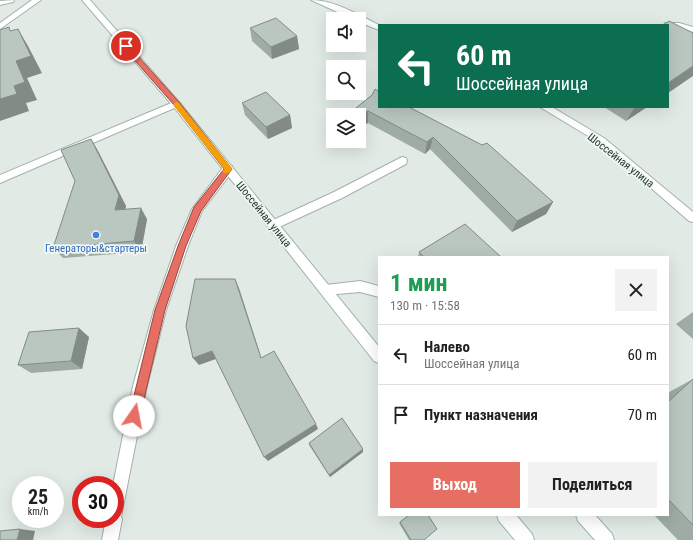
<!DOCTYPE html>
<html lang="ru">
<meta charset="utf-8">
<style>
:root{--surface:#fff;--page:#f2f2f2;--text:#222;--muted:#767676;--line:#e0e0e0;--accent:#e66e63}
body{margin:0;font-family:"Roboto Condensed",sans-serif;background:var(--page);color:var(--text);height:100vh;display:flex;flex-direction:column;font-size:15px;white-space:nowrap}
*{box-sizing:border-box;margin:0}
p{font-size:13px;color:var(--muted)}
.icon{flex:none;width:22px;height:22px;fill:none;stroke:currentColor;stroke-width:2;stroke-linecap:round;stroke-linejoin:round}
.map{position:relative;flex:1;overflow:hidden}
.side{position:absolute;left:378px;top:256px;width:291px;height:260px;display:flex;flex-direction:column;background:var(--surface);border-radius:0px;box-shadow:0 4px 16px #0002}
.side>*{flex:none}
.hud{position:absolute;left:378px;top:24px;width:291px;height:84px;border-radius:0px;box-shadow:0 4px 16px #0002;background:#0b6e4f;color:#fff;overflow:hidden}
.controls{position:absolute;left:326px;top:12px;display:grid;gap:8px}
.controls a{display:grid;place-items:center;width:40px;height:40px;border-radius:0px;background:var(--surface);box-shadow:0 4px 16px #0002;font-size:20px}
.speed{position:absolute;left:12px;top:476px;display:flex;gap:8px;font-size:20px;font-weight:700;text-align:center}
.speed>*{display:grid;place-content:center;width:52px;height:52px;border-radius:50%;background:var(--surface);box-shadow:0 4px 16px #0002;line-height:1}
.speed small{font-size:10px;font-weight:400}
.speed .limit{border:6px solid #d22;background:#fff;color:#111}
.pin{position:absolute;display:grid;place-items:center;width:34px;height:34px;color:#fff;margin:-17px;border:2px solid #fff;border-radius:50%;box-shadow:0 1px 4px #0007}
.me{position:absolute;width:44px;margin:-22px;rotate:12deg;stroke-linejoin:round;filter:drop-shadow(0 0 3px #0008)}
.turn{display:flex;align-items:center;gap:14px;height:84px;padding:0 12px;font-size:18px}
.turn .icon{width:52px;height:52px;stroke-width:2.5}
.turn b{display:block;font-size:28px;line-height:34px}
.round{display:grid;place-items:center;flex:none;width:42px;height:42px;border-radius:0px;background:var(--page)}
.head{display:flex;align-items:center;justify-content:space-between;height:68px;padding:0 12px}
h1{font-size:24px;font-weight:700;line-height:30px;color:#1e9e55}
.primary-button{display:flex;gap:8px;margin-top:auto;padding:8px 12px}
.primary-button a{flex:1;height:46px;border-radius:0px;background:var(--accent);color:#fff;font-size:16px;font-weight:700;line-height:46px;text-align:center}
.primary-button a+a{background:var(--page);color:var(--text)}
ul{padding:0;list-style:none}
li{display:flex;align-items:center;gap:12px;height:60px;padding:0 12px;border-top:1px solid var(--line)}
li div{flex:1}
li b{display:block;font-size:15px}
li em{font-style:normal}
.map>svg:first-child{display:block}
</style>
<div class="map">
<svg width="693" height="540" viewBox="0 0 693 540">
<rect width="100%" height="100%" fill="#e1eae4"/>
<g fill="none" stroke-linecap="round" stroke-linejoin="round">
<defs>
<path id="service" d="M14,0L13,2L0,5V1Z
M32,0H41L0,29V23Z
M665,23H679L693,27V32L678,27H668V25H664Z
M176,101L179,102L181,104L179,106L0,183V175Z
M402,157L406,158L407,161L406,164L342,198L277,228L273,229L269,228L267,225L269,222L334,192Z
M360,281L379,286V297L360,292L326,295L322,294L320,290L322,286L326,285Z
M576,515H595L612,534L614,540H595L578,521Z"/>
<path id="minor" d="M311,0C335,0 358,15 379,25V30L359,22V19H353Z
M540,107H552L604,138L693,212V222L689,221L598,142Z
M228,165L232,166L233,169L232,172L202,211L188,246L166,310L147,386L121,517L122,519L118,540H102L106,519H115V485H113L133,386L154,310L176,246L192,209L224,166Z"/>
<path id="secondary" d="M82,0H90L179,102L379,347V363L374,361L173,106Z
M497,515H516L532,534L534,540H515L499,521Z"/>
</defs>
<use href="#service" stroke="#a4b1aa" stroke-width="2"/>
<use href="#minor" stroke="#a4b1aa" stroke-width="2"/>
<use href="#secondary" stroke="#a1b5aa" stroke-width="2"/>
<use href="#service" fill="#fff" fill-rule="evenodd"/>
<use href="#minor" fill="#fff" fill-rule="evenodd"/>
<use href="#secondary" fill="#fff" fill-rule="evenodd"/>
</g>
<path fill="#9faba5" d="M250,28L297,36L299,49L272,59L252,41Z
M372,95L553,202L546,214L512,232L430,149L425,154L368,123L359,127V115H351V112Z
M242,103L290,115L292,128L268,139L245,115Z
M604,107H647L626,121Z
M91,139L98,151L126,206L125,209L147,219L141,252L63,258L53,248Z
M419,252L501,257H418Z
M693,312V339L676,324Z
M89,337L82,369L31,373L18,365Z
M693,379V540H678L654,515H668V393L671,391Z
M309,443L363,452L330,477L309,445Z
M409,515L424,540H409L399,523Z"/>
<path fill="#828b86" d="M18,29L28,46L42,73L27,78L37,100L26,103L29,111L0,121V99L14,86Z
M297,36L299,49L272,59L271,47Z
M693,66V76L668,93V83Z
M635,107H647L626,121Z
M368,111V123L359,127V115H357Z
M290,115L292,128L268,139L266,127Z
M433,137L430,149L425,154L427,142Z
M91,139L98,151L126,206L123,221L115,210Z
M553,202L546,214L512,232L517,221Z
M141,208L147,219L141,252L134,241Z
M235,279L239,288L264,366L261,358Z
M79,328L89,337L82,369L71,361Z
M212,351L216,359L199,365L193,358Z
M316,424L318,429L268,461L264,457Z
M363,449V452L330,477L329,475Z
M20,529L35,531L33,540H17Z"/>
<path fill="#b9c7c0" stroke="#828b86" d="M276,18L297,36L271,47L250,28Z
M669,21L693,33V66L668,83V25H663Z
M9,27L10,31L18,29L31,56L16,61L25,82L14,86L17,94L0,99V30Z
M375,89L378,91L379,90V107H409L482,145L487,143L553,202L517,221L433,137L427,142L368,111L357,115H353L351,112L372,95Z
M266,92L290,115L266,127L242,103Z
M91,139L119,195L115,210L141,208L134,241L53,248L75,181L61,150Z
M465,224L501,257H424L419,252Z
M195,279H235L261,358L274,351L316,424L264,457L212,351L193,358L186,326Z
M79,328L71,361L18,365L29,332Z
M693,379V525L668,499V402Z
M342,418L363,449L329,475L309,443Z
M409,515H428L437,529L424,540H411L400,522Z
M20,529L17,540H0V531Z"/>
<path fill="#e66e63" stroke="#964840" d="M126,44L128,45L179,102L232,169L201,211L186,246L165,310L140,416L138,419L134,421L130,419L129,416L155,310L178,246L194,207L224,169L174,105L124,48V45Z"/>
<path fill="#f59e0b" d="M177,102L179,103L231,167L232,169L229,173H224L222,171L224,169L174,106L173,104Z"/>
<circle fill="#3f7fe0" stroke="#f1f7f3" stroke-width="1.5" cx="96" cy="235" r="4"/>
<g text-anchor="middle" stroke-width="3.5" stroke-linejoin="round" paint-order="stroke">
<g font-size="11" fill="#23392f" stroke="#f1f7f3">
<text transform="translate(621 160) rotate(38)" y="4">Шоссейная улица</text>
<text transform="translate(264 214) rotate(51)" y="4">Шоссейная улица</text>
</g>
<g font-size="11" fill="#366cbe" stroke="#f1f7f3">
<text x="96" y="252">Генераторы&amp;стартеры</text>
</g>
</g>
</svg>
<div class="controls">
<a><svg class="icon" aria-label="sound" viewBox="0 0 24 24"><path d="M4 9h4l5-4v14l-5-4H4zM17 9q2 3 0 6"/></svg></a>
<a><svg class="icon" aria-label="search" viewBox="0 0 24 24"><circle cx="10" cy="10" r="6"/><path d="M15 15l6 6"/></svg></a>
<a><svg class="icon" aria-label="layers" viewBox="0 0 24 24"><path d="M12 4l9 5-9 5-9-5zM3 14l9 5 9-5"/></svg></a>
</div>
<div class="speed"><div>25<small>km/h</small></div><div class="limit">30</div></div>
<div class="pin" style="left:126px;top:46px;background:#d93025"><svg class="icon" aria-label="arrive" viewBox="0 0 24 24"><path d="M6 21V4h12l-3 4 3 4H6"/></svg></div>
<svg class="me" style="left:134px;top:416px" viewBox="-20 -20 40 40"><circle r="19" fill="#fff"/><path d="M0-13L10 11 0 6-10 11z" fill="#e66e63"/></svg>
<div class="hud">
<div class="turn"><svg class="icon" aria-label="left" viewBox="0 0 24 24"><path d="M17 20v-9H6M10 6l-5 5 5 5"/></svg><div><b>60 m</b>Шоссейная улица</div></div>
</div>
<section class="side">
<div class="head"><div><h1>1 мин</h1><p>130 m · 15:58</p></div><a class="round"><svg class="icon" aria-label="close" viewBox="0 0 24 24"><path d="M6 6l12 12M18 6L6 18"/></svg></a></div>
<ul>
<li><svg class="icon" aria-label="left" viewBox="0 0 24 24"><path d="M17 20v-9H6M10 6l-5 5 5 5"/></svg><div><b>Налево</b><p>Шоссейная улица</p></div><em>60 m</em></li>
<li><svg class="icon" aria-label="arrive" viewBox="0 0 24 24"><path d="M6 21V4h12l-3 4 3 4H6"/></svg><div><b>Пункт назначения</b></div><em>70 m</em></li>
</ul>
<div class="primary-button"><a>Выход</a><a>Поделиться</a></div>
</section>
</div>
